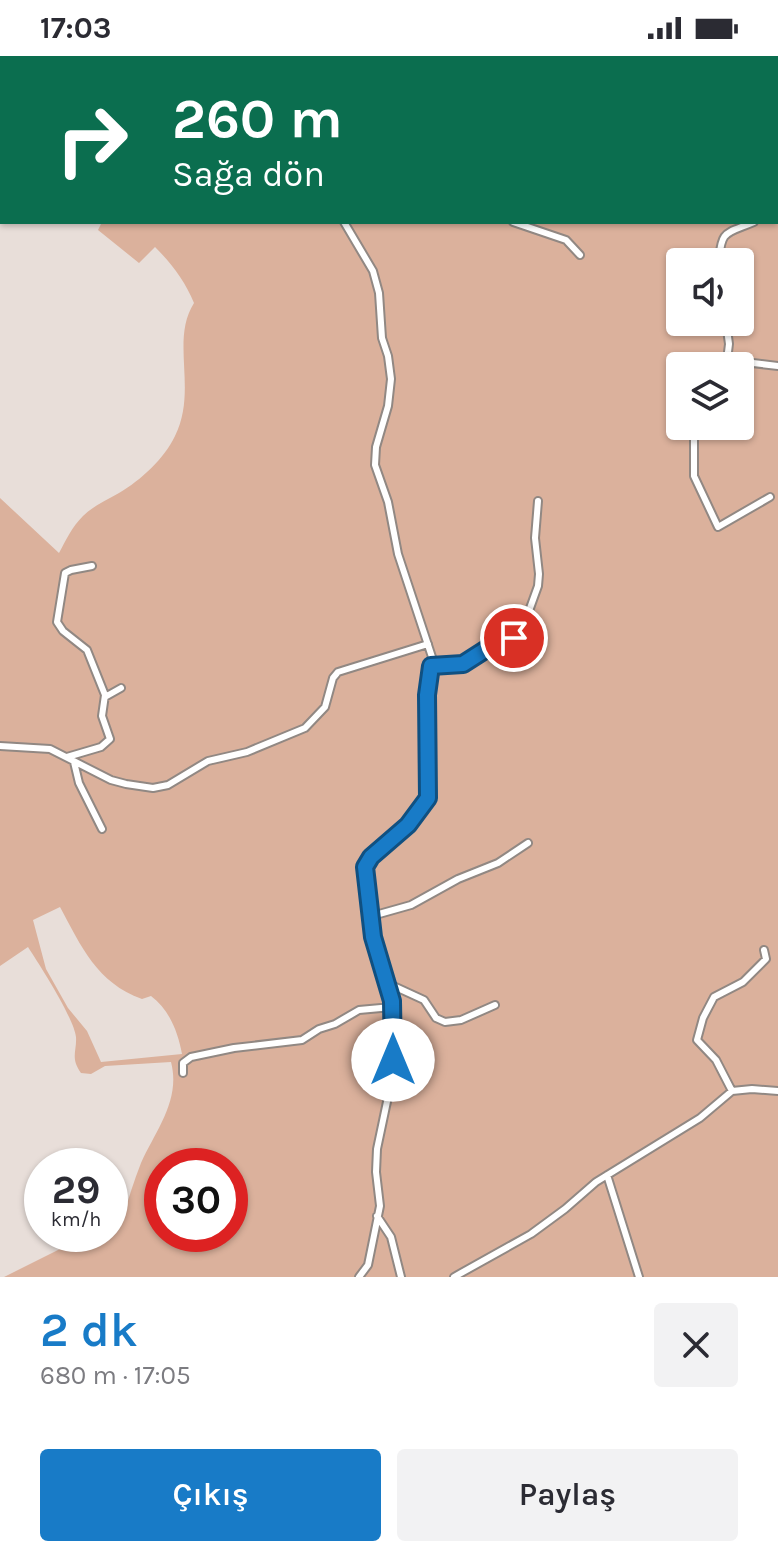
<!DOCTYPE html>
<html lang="tr">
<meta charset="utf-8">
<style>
:root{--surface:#fff;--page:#f2f2f3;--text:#2b2b33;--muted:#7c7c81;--accent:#187bc7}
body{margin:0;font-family:Karla,sans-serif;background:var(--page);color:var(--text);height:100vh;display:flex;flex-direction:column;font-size:30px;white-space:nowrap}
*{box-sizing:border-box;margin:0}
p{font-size:26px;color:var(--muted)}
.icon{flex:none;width:44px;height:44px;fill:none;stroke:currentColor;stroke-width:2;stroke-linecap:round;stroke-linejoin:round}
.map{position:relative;height:1221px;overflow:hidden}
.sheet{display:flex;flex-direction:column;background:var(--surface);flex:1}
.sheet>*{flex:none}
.banner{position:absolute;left:0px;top:0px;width:778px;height:168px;box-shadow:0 2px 6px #0004;background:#0b6e4f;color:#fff;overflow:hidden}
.fabs{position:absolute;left:666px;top:192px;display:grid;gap:16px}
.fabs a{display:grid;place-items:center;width:88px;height:88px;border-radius:8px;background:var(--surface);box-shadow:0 2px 6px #0004;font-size:40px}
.speed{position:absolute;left:24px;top:1092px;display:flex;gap:16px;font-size:40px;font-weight:700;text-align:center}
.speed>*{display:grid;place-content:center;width:104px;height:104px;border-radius:50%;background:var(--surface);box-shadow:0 2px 6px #0004;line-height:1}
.speed small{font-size:20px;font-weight:400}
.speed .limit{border:12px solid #d22;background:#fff;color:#111}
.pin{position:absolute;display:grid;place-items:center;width:68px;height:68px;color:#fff;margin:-34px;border:4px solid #fff;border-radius:50%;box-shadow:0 2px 8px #0007}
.me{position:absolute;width:88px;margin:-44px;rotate:0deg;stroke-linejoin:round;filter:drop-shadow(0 0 6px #0008)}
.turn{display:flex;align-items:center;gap:28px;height:168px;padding:0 40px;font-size:36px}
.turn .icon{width:104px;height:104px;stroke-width:2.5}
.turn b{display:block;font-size:56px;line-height:68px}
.round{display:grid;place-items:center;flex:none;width:84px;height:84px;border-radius:8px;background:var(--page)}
.headline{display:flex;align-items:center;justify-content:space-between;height:136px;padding:0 40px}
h1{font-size:48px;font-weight:600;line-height:60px;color:var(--accent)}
.action{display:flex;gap:16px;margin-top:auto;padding:16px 40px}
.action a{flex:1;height:92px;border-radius:8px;background:var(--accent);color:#fff;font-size:32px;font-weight:600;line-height:92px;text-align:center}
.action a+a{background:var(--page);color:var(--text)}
.status{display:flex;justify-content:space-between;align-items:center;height:56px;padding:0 40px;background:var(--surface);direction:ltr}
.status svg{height:22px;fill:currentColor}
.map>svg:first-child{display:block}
</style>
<div class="status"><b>17:03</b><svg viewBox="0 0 49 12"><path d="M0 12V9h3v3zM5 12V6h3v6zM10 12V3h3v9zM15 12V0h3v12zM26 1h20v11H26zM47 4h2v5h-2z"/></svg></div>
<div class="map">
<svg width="778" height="1221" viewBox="0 0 778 1221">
<rect width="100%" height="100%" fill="#e8ded9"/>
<path fill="#dbb19c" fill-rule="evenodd" d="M0,0H778V1221H4L90,1178H110V1168L123,1162C128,1143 134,1125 141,1107C156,1074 181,1044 171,1006L105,1010L91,1018L81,1017C70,1002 77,995 76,981C74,962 39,908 28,891L0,910V442L59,497C66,484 72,471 83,460C93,450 107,444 119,437C141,424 164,403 175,380C198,334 170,285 194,247C185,225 172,208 155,191L139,207L98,174L102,166H776V2H2V73ZM680,206H740V266H680ZM680,310H740V370H680ZM60,851C81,890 97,927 142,943L151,940C169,953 178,976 182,998L101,1006L87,975L68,952L46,913L33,864ZM162,1110H230V1178H162Z"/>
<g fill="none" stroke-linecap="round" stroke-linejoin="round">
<defs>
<path id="minor" d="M656,0L657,2
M384,2L385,0
M610,2L613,0
M679,2L682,0
M0,23L2,24
M776,40L778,39
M776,157H778
M344,166L373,215L379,237L382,282L388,300L391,323L388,350L376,391L375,409L388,446L398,498L432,601L427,639L428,742L408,769L367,806L364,817L373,881L392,945L393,986L392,1022L377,1093L376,1116L380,1150L368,1209L359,1221
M513,166L566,184L580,199
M719,206C721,173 726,178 754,166
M726,266L729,288L727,304
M719,310L727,304L778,310
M694,370V420L718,471L770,441
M431,610L463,608L488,592L514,582L525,566L538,530L539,518L535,482L538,445
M105,641L121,632
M0,690L50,693L111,724L126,728L153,732L168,729L208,705L247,696L305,672L325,651L333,622L338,616L428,588
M67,701L101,691L110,683L102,660L105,639L87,594L63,575L57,566L65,517L71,514L92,510
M74,706L79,727L102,773
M372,860L411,849L458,823L498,807L528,787
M764,894L766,903L743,926L714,941L703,962L697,984L716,1004L732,1035L752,1033L778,1035
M387,927L424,944L436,962L445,966L461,964L495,949
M183,1017V1007L191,1001L234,992L302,984L319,973L335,968L359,954L392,951
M607,1119L639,1221
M377,1160L391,1181L401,1221
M454,1221L531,1178L565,1153L596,1126L700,1062L732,1035"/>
<path id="tertiary" d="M729,0L731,2
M776,63L778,65"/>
</defs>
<use href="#minor" stroke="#918883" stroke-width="10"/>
<use href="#tertiary" stroke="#918883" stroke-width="11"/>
<use href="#minor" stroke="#fff" stroke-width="6"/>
<use href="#tertiary" stroke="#fff" stroke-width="7"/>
</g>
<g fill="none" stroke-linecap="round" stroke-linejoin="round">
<defs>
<path id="route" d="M393,1004L392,945L373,881L365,811L371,801L408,769L428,742L427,639L431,610L463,608L488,592L514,582"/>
</defs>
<use href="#route" stroke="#105081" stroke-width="20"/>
<use href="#route" stroke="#187bc7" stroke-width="14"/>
</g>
</svg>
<div class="fabs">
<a><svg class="icon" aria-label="sound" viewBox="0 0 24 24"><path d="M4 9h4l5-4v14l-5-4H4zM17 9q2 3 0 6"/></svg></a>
<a><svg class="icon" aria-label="layers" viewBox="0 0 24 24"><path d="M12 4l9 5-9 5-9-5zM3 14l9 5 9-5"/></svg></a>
</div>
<div class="speed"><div>29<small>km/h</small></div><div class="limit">30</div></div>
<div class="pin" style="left:514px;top:582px;background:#d93025"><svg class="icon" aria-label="arrive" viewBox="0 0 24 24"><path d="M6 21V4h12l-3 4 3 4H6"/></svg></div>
<svg class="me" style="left:393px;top:1004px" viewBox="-20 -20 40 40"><circle r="19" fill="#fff"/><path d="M0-13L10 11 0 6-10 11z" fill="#187bc7"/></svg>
<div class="banner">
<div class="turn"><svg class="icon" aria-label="right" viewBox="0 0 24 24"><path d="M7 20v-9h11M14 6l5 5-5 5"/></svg><div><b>260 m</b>Sağa dön</div></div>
</div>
</div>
<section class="sheet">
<div class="headline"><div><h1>2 dk</h1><p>680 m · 17:05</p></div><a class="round"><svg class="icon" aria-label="close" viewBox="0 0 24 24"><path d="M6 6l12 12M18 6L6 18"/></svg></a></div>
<div class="action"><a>Çıkış</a><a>Paylaş</a></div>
</section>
